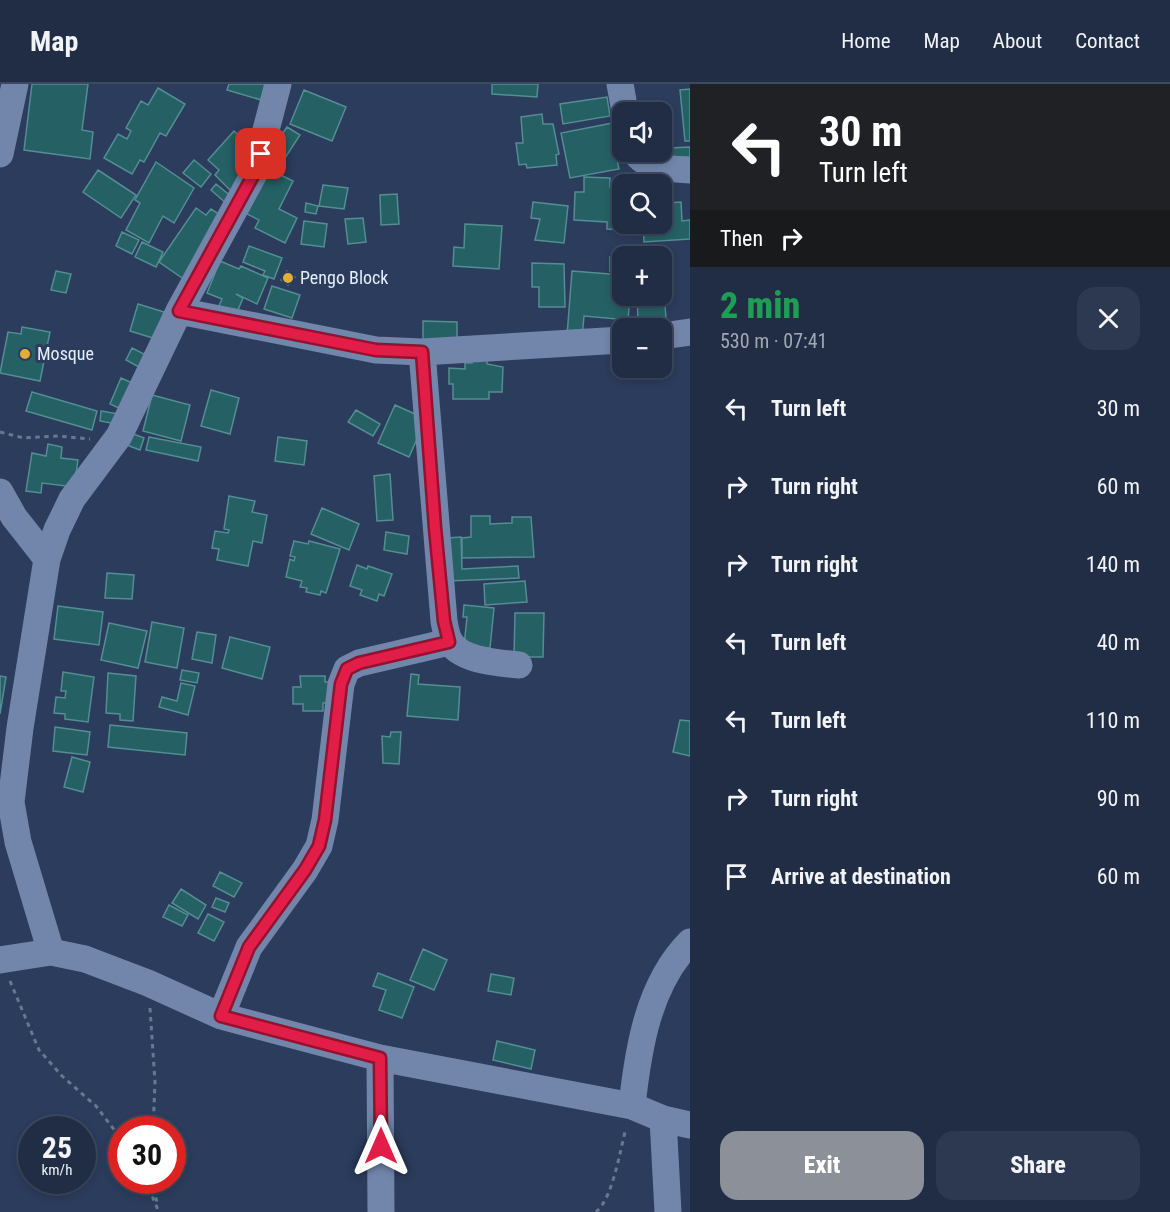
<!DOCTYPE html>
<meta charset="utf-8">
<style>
:root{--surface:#202d45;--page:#2d3950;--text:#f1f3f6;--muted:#a2a8b3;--line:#3d495e;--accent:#8c9099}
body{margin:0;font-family:"Roboto Condensed",sans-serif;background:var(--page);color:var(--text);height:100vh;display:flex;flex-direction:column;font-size:22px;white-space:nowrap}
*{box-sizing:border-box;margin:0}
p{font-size:20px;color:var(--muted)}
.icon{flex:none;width:33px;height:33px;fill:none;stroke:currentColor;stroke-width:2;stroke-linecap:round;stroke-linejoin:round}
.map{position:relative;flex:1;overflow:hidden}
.side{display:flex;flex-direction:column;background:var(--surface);width:480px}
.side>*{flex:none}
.hud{background:#202124;color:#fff;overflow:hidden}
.controls{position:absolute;left:612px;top:18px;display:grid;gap:12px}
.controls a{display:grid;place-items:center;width:60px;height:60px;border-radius:12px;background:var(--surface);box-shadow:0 3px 9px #0003,0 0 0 2px var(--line);font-size:30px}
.speed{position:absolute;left:18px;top:1032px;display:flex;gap:12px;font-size:30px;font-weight:700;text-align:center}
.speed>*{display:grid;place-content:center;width:78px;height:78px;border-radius:50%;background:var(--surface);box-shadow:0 3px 9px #0003,0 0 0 2px var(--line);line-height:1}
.speed small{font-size:15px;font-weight:400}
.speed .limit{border:9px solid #d22;background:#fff;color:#111}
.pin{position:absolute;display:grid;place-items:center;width:51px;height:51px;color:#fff;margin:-26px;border-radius:12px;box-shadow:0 3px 9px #0006}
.me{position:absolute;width:66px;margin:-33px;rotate:0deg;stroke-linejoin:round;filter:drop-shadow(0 0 4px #0008)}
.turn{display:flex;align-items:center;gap:21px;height:126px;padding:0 30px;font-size:27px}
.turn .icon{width:78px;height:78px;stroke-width:2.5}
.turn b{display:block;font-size:42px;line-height:51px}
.then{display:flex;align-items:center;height:57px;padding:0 30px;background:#0003;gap:12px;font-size:22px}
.round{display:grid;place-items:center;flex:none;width:63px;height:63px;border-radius:18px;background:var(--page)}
.head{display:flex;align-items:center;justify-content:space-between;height:102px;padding:0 30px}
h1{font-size:36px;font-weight:800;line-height:45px;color:#1e9e55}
.cta{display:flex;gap:12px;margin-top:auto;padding:12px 30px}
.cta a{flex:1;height:69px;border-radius:18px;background:var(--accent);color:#fff;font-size:24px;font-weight:800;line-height:69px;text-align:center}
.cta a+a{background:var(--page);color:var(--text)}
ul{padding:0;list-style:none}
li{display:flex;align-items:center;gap:18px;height:78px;padding:0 30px}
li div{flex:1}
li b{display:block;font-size:22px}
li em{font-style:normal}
header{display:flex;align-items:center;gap:36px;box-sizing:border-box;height:84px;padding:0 30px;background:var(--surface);border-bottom:2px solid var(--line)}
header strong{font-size:28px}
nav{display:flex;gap:33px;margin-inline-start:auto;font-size:21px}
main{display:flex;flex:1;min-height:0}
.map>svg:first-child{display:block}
</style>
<header>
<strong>Map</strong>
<nav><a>Home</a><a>Map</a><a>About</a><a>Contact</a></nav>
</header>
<main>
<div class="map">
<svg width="690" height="1128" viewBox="0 0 690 1128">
<rect width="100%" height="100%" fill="#2b3c5c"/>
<path fill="#256065" stroke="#548d92" stroke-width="1.5" d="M32,0H88L82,46L93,48L90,75L24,66Z
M229,0H274L268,18L227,6Z
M492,0H538L537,13L492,10Z
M158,4L185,20L166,52L160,49L144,78L140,76L132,90L104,74L118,50L127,55L131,47L126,44L141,17L148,21Z
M690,5V57H685L680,6Z
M304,6L346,23L332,57L290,40Z
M607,13L610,32L563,40L560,20Z
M542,30L543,40H553L559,70L556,71L557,81L527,84L526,80L519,81L516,59H523L521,33Z
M618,38L624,70L616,71L619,85L570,94L561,49Z
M287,43L300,51L285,74L271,66Z
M234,47L251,63L245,70L256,80L231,107L215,91L219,86L208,76Z
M690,63V77L660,72L670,71V64Z
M194,76L211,90L201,103L183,89Z
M156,78L194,104L174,139L163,132L149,159L126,146L140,119L135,116Z
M269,85L293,97L279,125L297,134L285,159L255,144L259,136L247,130Z
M98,86L136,111L121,134L83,108Z
M584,93L610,94V103L621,104L622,140H626V146L607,145V138L574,136L575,108H584Z
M216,100L233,114L228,121L211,106Z
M323,101L348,104L344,125L319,122Z
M662,106H667L668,119L681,118L682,137L690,136V155L644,158L643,140H662Z
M397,110L399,140L381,141L380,111Z
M533,118L568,122L564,159L535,156L540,135L531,134Z
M306,119L318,122L316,130L305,128Z
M196,124L206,131L211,125L222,132L185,196L159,178Z
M363,134L366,158L348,160L345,135Z
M304,137L327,140L324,163L301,160Z
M465,140L502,142L499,185L453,182L454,163L464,164Z
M122,148L139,156L132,170L116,162Z
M142,158L163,168L156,183L135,173Z
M249,162L282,174L274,195L263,191L265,187L243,178Z
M610,173H622V187H610Z
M220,177L239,185L241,182L268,194L257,220L236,210L243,214L235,233L217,226L222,215L207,209Z
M532,179L564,180L565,223H539V203H532Z
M662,181L666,234L638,236L637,212H662Z
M56,187L71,190L66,209L51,206Z
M287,187L295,193L288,201L281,196Z
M572,187L622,191V212H630L628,236L584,232L582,254L567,252Z
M272,202L300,211L292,234L264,225Z
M138,220L164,228L156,255L130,247Z
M423,237L457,238V258H423Z
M22,243L50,248L40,297L0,289L8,248L21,250Z
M132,264L146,271L139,283L126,276Z
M471,275H487V280L503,283L502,308H489V315H453V300H449V284L465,285V279H472Z
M121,294L139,302L127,328L110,320Z
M211,306L239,314L230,350L201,342Z
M32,308L97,327L92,346L26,327Z
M152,311L190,321L181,357L143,347Z
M395,321L426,335L409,373L378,359Z
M356,326L380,340L373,352L348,338Z
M101,327L119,330L116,340L100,337Z
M128,348L144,354L140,366L124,360Z
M149,353L201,363L198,377L146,366Z
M278,353L307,357L304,381L275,377Z
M48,360L62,363L61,374L78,376L74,403L42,399L41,409L26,407L32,369L46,372Z
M390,390L393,436L377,437L374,392Z
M229,412L255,417L252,428L267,431L262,459L253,457L248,482L217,476L219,465L212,464L215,447L228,449L229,446L224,445Z
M322,424L359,440L349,466L311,450Z
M471,432H490V440L512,439V433H531L534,473L462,474V454L471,453Z
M386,448L409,452L407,470L384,466Z
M461,453L462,485L518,482L519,494L448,497L447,454Z
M294,457L308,460L309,457L340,465L326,509L321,507L320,511L306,508L307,504L300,503L302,497L286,493L290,475L294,477L295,473L290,472Z
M357,481L367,485L368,482L392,490L384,512L379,510L377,517L360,511L362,506L350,502Z
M107,489L134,491L132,515L105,514Z
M525,497L527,518L485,521L484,500Z
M464,521L494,524L490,564L464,562L467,533H463Z
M58,522L103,528L99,561L54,555Z
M515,529H544L543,573H514Z
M152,538L184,544L177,584L145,578Z
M109,539L147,547L138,584L101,576Z
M197,548L216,551L212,579L192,575Z
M230,553L270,563L262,595L222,584Z
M182,586L199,589L197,599L180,596Z
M63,588L94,593L88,638L65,635V630L54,629L56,613L65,614L66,607H61Z
M108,589L136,592L133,637L120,636V630L106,629Z
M411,590L419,591L418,600L460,603L458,636L407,632Z
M0,592L6,593L0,630Z
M300,592H325V598H334V619H323V627H303V620H293V603H301Z
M181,599L195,602L188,631L159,623L162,613L177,617Z
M680,636L690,637V672L673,668Z
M110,641L187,649L185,671L108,663Z
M55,643L90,648L87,671L53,667Z
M391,648H401L399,680L383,679L382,652L390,653Z
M72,673L90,678L83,708L64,703Z
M220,788L242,799L234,813L213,802Z
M181,805L206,821L198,835L172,819Z
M216,814L229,819L225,828L212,823Z
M169,821L188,831L182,842L163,833Z
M208,830L224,838L214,857L198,849Z
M423,865L447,876L434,906L410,896Z
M378,889L414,903L402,934L379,926L386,906L373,902Z
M491,890L514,894L511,911L488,907Z
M497,957L535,966L531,985L493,976Z"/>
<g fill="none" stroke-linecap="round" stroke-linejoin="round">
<path stroke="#697792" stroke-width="3" stroke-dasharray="4.5 4.5" stroke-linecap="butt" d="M0,348L24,354L58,352L90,355
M10,897L39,966L62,992L96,1022L122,1056
M150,924L155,998L153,1046
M145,1096L159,1128
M151,1096L157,1118
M596,1128C613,1114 620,1066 626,1044"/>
<path stroke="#7285aa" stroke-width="27" d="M620,0L625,28
M635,68C646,85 671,85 690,86
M0,70L15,0
M179,227L376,266L422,268L622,256
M662,252L690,248
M422,268L444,537C445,543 446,550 449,556C459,577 499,579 519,581
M0,408L14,433L47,475
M51,868L18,758L11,718L20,644L47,475L57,446L72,415L119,352L179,227L255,88L278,0
M0,876L51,868L85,875L148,899L221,932L380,974L632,1022L663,1035L690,1041
M221,932L249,863L305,786L319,762L325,736L341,600L347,585L359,579L449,558
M380,974L381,1128
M632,1022C638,966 648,900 690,858
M663,1035L668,1128"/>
</g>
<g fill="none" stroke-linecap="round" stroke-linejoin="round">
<defs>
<path id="route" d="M261,70L255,88L179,227L376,266L422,268L435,444L444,537L449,558L359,579L347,585L341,600L325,736L319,762L305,786L249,863L221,932L380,974L381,1062"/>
</defs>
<use href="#route" stroke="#92132f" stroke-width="15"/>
<use href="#route" stroke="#e11d48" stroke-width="10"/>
</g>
<g fill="#e3ae35" stroke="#2b3c5c" stroke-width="2">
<circle cx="288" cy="194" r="6"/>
<circle cx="25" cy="270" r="6"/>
</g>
<g text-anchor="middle" stroke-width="6" stroke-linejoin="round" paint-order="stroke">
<g font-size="18" fill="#e5edfe" stroke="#2b3c5c" text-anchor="start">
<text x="300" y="200">Pengo Block</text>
<text x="37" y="276">Mosque</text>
</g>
</g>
</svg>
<div class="controls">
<a><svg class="icon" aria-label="sound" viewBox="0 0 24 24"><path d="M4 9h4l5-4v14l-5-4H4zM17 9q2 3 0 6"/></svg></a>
<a><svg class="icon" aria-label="search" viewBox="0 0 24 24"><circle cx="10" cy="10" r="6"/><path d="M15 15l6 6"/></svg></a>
<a>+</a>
<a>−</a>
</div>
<div class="speed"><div>25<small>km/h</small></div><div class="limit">30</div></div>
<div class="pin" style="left:261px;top:70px;background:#d93025"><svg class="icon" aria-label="arrive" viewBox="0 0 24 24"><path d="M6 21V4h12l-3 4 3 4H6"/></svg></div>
<svg class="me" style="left:381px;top:1062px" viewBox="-20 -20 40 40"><path d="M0-17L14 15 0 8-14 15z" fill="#e11d48" stroke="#fff" stroke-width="4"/></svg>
</div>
<section class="side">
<div class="hud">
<div class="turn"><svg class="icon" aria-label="left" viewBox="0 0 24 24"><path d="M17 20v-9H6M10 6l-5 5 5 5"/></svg><div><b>30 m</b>Turn left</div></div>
<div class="then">Then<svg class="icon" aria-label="right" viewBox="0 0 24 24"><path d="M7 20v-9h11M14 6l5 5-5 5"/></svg></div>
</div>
<div class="head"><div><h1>2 min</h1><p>530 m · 07:41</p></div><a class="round"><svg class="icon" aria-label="close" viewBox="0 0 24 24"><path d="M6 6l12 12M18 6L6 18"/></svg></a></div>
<ul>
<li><svg class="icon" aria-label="left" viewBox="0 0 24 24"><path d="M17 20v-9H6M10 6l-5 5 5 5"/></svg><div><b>Turn left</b></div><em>30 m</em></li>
<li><svg class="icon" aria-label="right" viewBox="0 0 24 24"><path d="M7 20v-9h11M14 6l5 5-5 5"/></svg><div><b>Turn right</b></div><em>60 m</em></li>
<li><svg class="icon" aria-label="right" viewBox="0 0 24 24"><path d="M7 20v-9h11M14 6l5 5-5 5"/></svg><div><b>Turn right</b></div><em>140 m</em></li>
<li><svg class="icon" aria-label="left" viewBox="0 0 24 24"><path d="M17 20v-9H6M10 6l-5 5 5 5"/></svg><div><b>Turn left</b></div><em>40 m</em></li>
<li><svg class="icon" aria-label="left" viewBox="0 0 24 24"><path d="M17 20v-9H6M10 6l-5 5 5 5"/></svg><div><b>Turn left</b></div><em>110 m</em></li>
<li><svg class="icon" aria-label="right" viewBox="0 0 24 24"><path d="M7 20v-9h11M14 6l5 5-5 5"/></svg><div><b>Turn right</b></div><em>90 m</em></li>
<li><svg class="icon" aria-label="arrive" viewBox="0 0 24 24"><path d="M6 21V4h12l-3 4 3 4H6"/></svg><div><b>Arrive at destination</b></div><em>60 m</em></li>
</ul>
<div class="cta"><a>Exit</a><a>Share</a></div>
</section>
</main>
